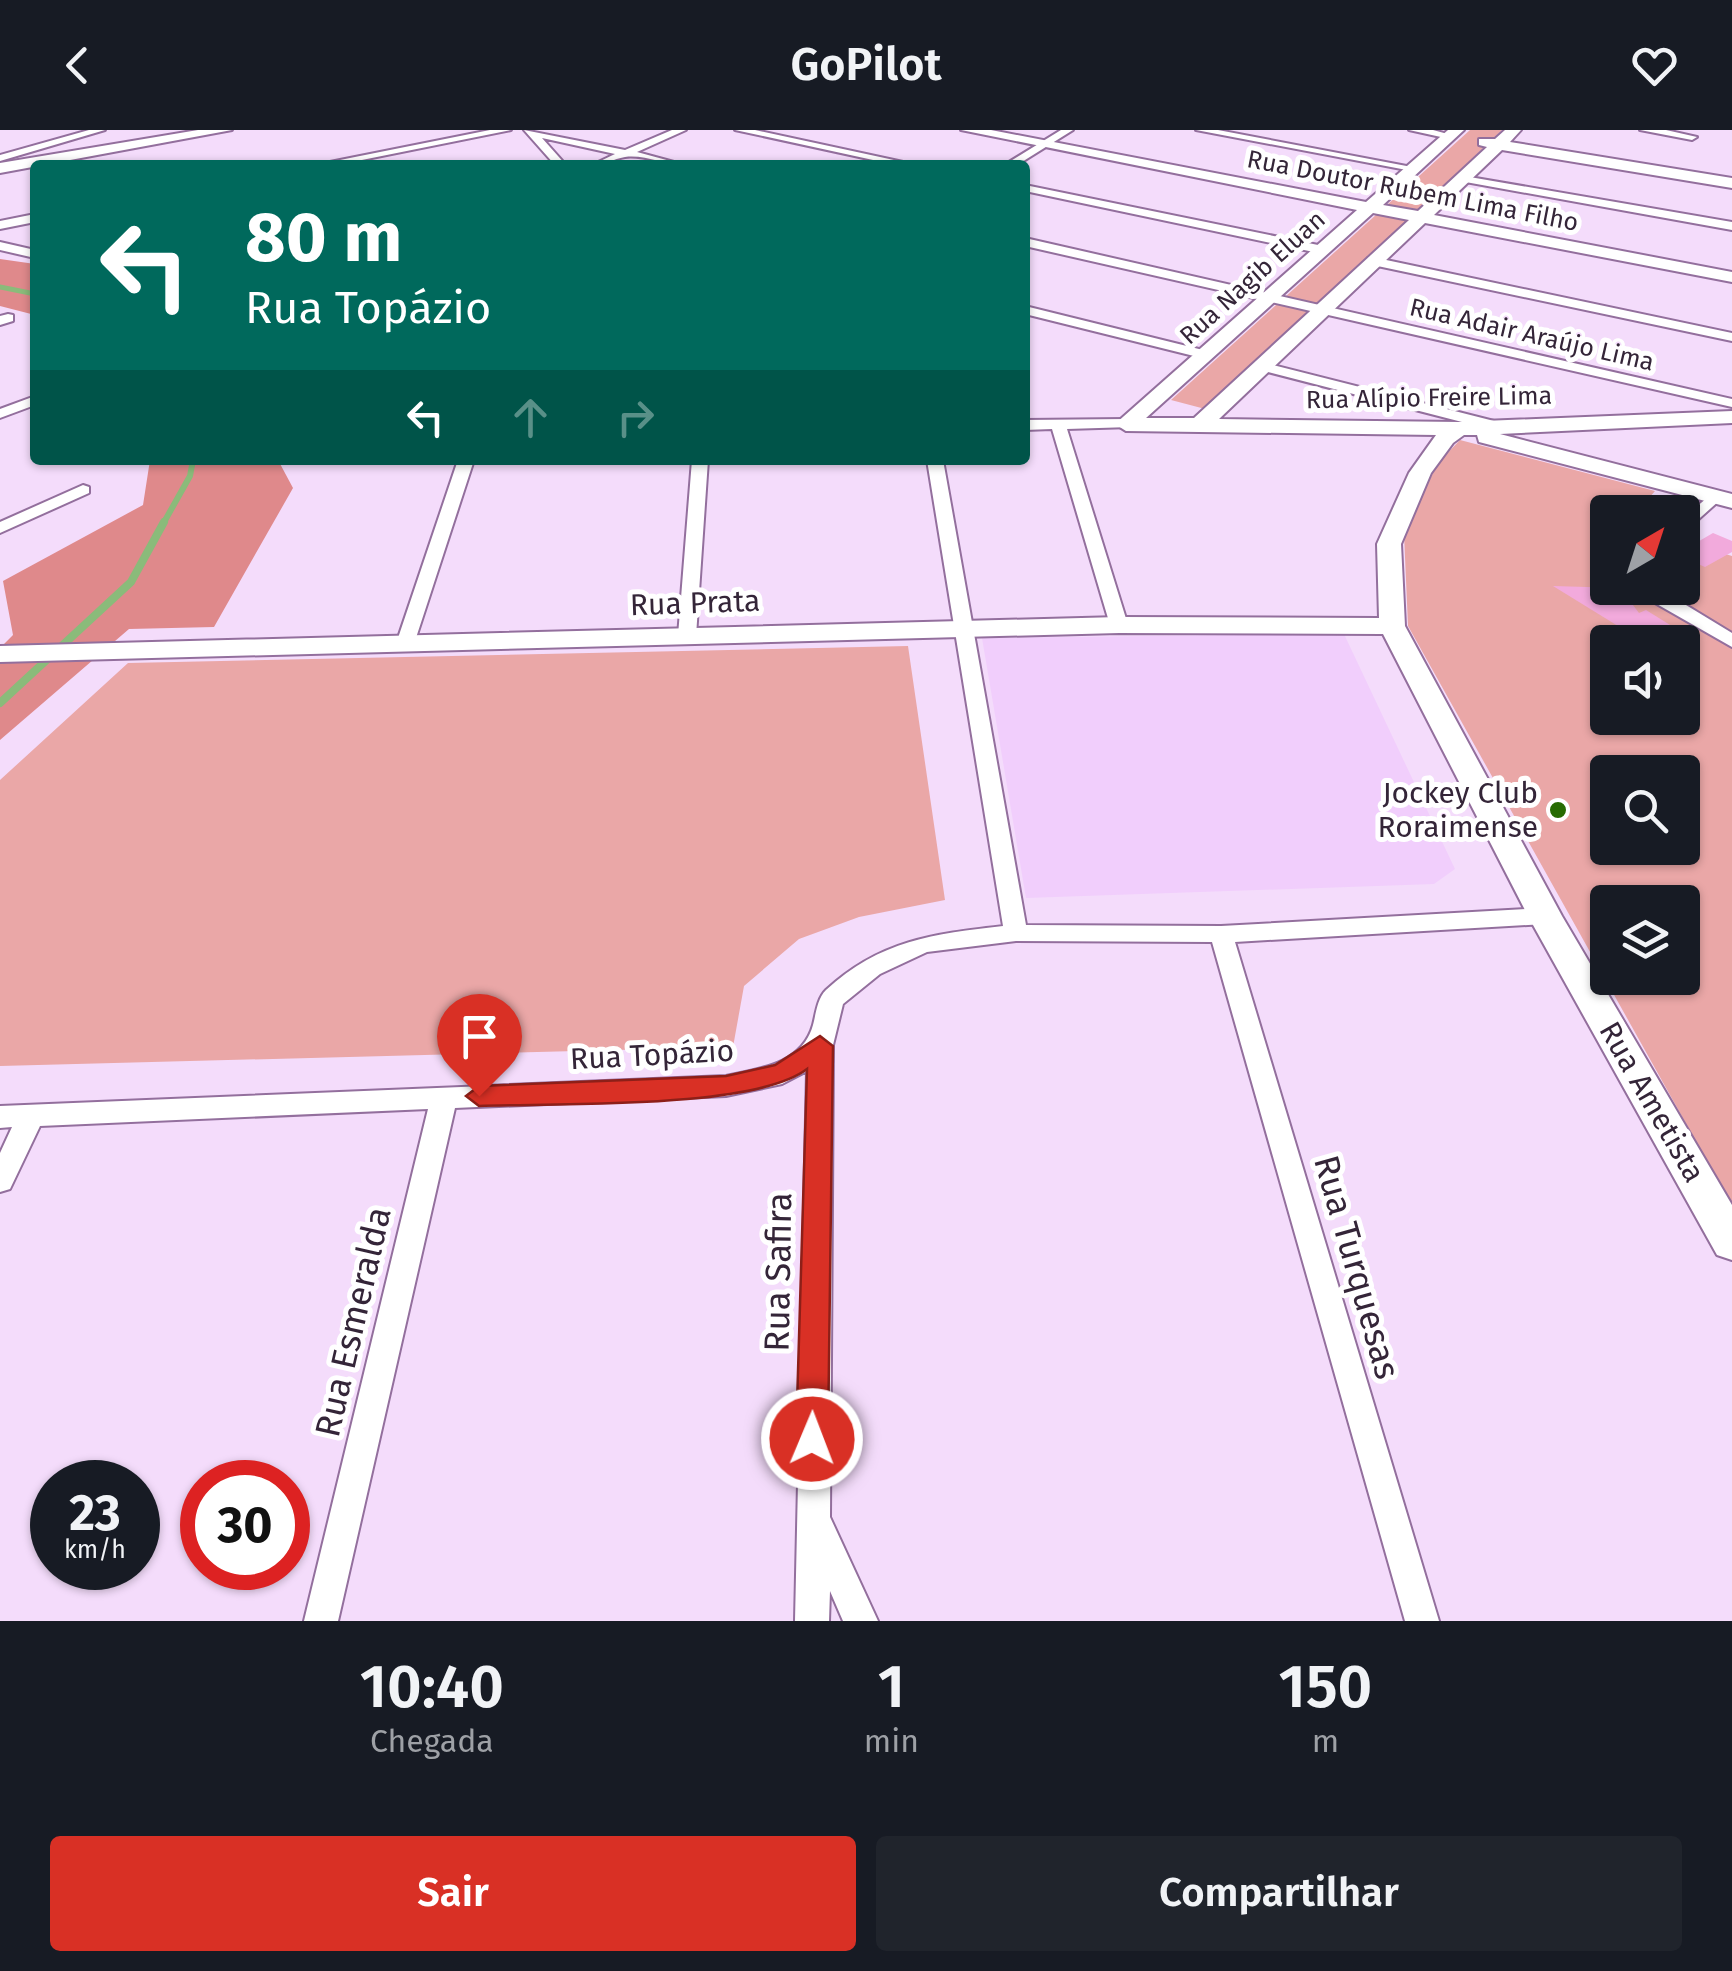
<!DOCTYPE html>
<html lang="pt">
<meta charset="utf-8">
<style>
:root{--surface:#171b24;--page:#20242c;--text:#f1f3f6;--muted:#9ea1a6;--accent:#d93025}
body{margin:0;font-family:"Fira Sans",sans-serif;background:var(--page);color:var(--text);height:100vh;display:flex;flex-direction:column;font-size:38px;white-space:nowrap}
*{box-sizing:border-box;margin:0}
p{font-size:32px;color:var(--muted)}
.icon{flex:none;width:55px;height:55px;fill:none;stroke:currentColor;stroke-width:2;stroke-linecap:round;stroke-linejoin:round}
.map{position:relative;height:1491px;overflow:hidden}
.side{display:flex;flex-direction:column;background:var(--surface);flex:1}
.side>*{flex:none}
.hud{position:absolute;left:30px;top:30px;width:1000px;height:305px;border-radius:10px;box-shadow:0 2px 8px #0004;background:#00695c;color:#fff;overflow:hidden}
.needle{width:65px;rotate:39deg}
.tools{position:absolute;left:1590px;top:365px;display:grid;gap:20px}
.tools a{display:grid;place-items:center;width:110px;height:110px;border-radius:10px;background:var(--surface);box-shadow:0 2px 8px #0004;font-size:50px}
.speed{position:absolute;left:30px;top:1330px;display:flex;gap:20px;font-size:50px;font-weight:700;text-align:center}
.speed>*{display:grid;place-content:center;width:130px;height:130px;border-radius:50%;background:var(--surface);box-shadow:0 2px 8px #0004;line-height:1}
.speed small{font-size:25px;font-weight:400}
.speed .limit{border:15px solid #d22;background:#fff;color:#111}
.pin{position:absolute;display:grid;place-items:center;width:85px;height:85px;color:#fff;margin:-102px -42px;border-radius:50% 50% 50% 0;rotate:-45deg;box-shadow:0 0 10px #0007}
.pin .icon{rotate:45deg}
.me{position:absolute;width:110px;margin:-55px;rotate:1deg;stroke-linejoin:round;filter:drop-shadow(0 0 8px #0008)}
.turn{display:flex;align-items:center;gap:35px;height:210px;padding:0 50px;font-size:45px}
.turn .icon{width:130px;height:130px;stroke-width:2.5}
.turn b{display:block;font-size:70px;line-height:85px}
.lanes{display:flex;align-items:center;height:95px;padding:0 50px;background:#0003;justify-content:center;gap:50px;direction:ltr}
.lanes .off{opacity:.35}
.eta{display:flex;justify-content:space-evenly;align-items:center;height:170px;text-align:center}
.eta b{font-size:60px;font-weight:600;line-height:70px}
.action{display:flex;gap:20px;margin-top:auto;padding:20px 50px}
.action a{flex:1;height:115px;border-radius:10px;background:var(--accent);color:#fff;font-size:40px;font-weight:600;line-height:115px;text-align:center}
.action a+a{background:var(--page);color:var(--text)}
header{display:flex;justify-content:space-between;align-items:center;height:130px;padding:0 50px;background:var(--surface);font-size:45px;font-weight:600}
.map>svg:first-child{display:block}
</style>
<header><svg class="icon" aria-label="back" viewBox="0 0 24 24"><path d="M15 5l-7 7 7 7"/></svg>GoPilot<svg class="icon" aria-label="heart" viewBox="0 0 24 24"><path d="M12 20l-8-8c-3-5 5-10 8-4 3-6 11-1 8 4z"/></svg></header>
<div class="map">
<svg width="1732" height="1491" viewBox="0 0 1732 1491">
<rect width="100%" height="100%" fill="#f4dcfb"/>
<path fill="#f1cefc" d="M1344,504L1455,739L1434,754L1026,768L982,508Z"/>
<path fill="#eaa7a7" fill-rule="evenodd" d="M1470,0H1502L1209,280L1171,270Z
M1460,310L1655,361L1637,382H1608V458H1682L1683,411L1732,426V1076L1408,496L1404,404L1437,334ZM1608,512H1682V588H1608ZM1608,642H1682V718H1608ZM1608,772H1682V848H1608Z
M908,516L945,770L859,787L799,809L744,856L733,917L0,936V650L128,533Z"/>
<path fill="#df898b" d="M0,129L35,134V185L0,176Z
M150,330H278L293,358L214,497L129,499L0,610V518L13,505L3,451L143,375Z"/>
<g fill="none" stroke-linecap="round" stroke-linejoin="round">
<path stroke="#8abb7a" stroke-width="5" d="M0,157L35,164"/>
<path stroke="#8abb7a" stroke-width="6" d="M163,394L190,346L193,330"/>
<path stroke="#8abb7a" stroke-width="8" d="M0,573L131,452L164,392"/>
</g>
<path fill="#f2aadc" d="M1713,403L1732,411V422L1705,437L1682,427V421Z
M1553,456L1620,458L1639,483L1646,480L1683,503L1660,512H1644Z"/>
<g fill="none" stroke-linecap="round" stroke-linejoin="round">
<defs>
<path id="street" d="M89,0H105L0,31V25Z
M490,0H511L337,35H315Z
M524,0L625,20L672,0H686L637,22L685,35C666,35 643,24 625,27C613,29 605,35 592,35L615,24L542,8L566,35H555Z
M735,0H755L917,35H896Z
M1061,0H1073L1017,35H1004Z
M1196,0H1218L1417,38L1412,41Z
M1409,0H1433L1455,6L1450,9Z
M1640,0H1666L1697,7L1692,10Z
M1464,46L1732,92V100L1460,51Z
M1025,55L1323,116L1329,120L1323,124L1025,61Z
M35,84V92L0,99V91Z
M1025,108L1732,269V277L1025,116Z
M0,112L35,120V128L0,120Z
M1372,127L1732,203V211L1368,134V128Z
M1025,176L1211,222L1213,225L1206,229L1025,184Z
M8,184L13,185V191L0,195V186Z
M1265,233L1498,292L1501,295L1493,300L1260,240V234Z
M35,266V275L0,288V279Z
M1126,289L1131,291V297L1067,299L1128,495L1119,501L1110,495L1052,299L1025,300V290Z
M458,330H474L414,514L405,520L398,518L396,514Z
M692,330H708L696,506L687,512L678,506Z
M927,330H943L1026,795L1221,796L1545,778L1557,786L1545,794L1235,812L1439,1491H1405L1212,812L1016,811L927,822L880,844L843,874L833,915L830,1387L878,1491H843L830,1461L829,1491H795L807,941L782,954L726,966L455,978L338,1491H304L428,979L40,996L10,1059L0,1062V1023L12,997L0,998V976L726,946C760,939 802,934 813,895C816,884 817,869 826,860C880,810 934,804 1003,796Z
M83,355L89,357V363L0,403V392Z
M1714,362L1722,367L1720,370L1682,404V389Z
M1640,458H1658L1732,503V517L1648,469Z"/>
<path id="secondary" d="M198,0H232L0,43V33Z
M961,0H991L1366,72L1448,0H1464L1383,75L1418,81L1487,17L1479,15V9H1495L1505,0H1521L1510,12L1732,48V58L1502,20L1434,85L1732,142V152L1425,93L1219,289L1459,292L1732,281V293L1500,304L1732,364V378L1479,312L1477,305H1464L1453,313L1431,343L1401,414L1405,496L1562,786L1732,1075V1130L1717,1125L1528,786L1383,504L1119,503L0,532V516L1119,487L1379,488L1377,414L1409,343L1436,305L1126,301L1115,294L1357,80ZM1373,83L1409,90L1194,288H1146Z"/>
</defs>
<use href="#street" stroke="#936f9d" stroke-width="4"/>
<use href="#secondary" stroke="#936f9d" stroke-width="4"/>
<use href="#street" fill="#fff" fill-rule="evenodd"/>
<use href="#secondary" fill="#fff" fill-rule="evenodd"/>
</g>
<path fill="#d93025" stroke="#8d1f18" stroke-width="2.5" d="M820,906L833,916L828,1309L824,1320L812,1325L801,1320L796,1309L807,939C753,980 553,973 479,976L466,966L479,956L726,946L775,935Z"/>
<circle fill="#276b02" stroke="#fff" stroke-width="4" cx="1558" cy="680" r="10"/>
<g text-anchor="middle" stroke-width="10" stroke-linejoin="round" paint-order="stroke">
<g font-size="25" fill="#342538" stroke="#fff">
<text transform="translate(1413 60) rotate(11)" y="9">Rua Doutor Rubem Lima Filho</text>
<text transform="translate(1252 147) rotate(-42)" y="9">Rua Nagib Eluan</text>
<text transform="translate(1532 204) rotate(13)" y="9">Rua Adair Araújo Lima</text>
<text transform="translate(1429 267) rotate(-1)" y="9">Rua Alípio Freire Lima</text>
</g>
<g font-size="30" fill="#342538" stroke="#fff">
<text transform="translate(695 473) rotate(-2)" y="10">Rua Prata</text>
<text transform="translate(652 925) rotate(-3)" y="10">Rua Topázio</text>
<text transform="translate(1652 972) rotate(60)" y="10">Rua Ametista</text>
</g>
<g font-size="30" fill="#342538" stroke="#fff" text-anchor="end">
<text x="1538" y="673">Jockey Club<tspan x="1538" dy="34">Roraimense</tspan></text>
</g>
<g font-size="35" fill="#342538" stroke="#fff">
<text transform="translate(1357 1137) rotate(74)" y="12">Rua Turquesas</text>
<text transform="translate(778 1142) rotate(-89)" y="12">Rua Safira</text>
<text transform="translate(353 1192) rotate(-77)" y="12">Rua Esmeralda</text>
</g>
</g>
</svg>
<div class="tools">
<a><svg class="needle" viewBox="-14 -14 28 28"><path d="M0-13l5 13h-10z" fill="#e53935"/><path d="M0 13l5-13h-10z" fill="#9ea1a6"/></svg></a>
<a><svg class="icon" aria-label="sound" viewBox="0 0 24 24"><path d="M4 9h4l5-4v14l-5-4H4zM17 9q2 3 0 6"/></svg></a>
<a><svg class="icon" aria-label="search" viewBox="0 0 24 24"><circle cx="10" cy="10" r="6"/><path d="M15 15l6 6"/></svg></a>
<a><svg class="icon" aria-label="layers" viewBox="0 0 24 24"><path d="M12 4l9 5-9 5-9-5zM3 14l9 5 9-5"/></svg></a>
</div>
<div class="speed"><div>23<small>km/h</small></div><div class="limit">30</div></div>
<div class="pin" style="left:479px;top:966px;background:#d93025"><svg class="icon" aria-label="arrive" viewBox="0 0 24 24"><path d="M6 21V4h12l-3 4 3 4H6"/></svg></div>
<svg class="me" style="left:812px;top:1309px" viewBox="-20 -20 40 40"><circle r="17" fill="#d93025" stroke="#fff" stroke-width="3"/><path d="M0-11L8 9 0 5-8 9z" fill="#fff"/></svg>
<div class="hud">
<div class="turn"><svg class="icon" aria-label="left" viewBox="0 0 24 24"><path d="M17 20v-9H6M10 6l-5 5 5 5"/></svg><div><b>80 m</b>Rua Topázio</div></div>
<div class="lanes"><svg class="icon" aria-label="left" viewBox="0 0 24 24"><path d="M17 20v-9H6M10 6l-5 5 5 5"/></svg><svg class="icon off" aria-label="ahead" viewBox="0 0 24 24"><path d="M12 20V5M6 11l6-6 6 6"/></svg><svg class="icon off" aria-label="right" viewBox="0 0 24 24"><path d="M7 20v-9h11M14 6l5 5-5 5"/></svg></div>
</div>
</div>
<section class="side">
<div class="eta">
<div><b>10:40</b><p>Chegada</p></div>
<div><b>1</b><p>min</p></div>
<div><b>150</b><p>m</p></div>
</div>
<div class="action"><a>Sair</a><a>Compartilhar</a></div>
</section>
